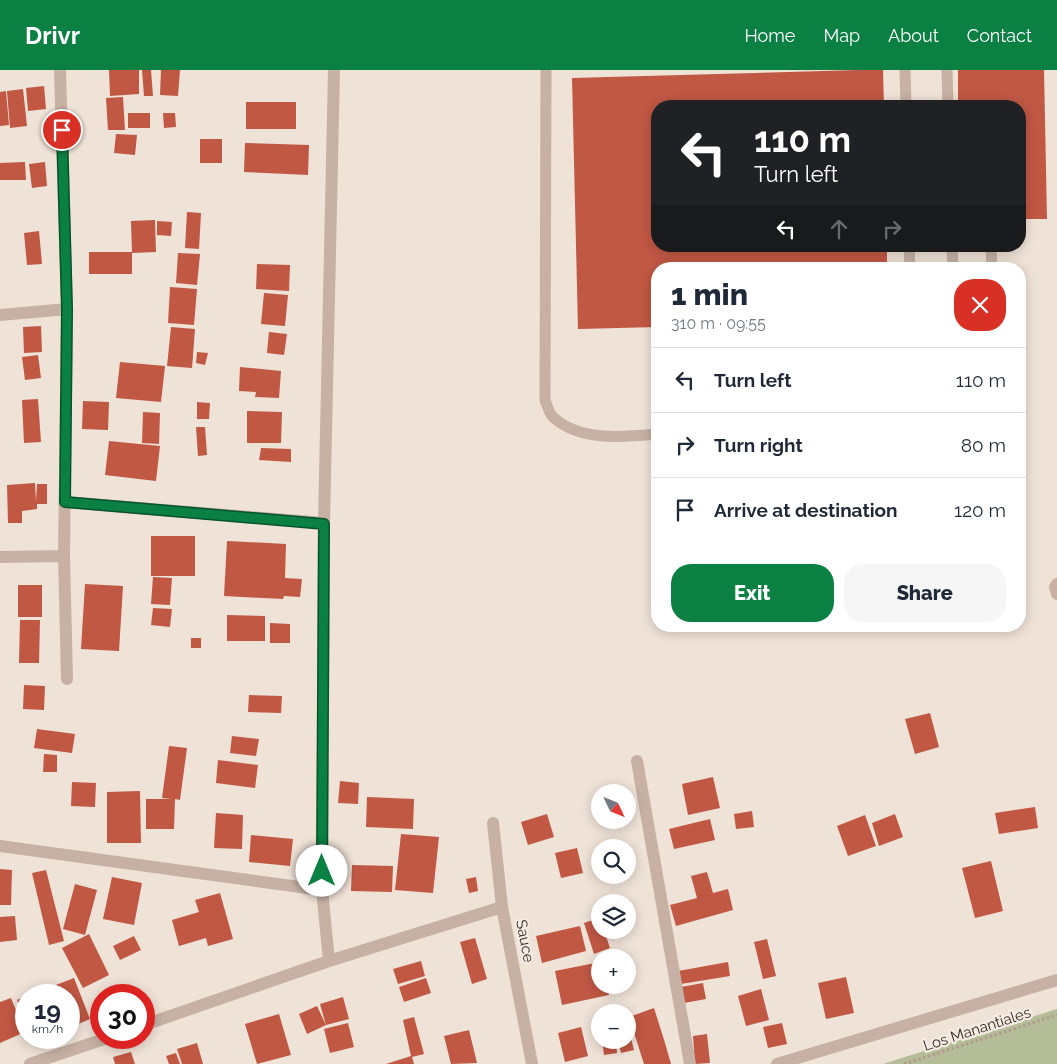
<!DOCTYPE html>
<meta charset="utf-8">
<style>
:root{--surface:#fff;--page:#f6f6f7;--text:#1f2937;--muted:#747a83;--line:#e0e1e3;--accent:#0b8043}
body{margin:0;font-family:Raleway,sans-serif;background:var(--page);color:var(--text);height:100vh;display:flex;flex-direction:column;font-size:19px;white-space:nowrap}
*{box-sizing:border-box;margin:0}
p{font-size:16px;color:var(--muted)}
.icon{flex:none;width:28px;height:28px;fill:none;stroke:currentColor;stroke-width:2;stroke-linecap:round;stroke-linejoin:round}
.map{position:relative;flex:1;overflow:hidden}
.side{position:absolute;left:651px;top:192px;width:375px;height:370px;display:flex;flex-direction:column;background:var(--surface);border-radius:20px;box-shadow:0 2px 12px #0003}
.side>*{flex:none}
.guide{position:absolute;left:651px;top:30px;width:375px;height:152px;border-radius:20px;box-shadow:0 2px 12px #0003;background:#202124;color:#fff;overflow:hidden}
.needle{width:32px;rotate:133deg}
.fabs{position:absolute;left:591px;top:714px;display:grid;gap:10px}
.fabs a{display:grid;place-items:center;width:45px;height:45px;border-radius:50%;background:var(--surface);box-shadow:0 2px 12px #0003;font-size:25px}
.speed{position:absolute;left:15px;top:914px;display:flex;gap:10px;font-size:25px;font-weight:700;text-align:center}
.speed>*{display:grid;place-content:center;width:65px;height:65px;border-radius:50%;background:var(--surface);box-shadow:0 2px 12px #0003;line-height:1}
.speed small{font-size:12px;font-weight:400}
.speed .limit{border:8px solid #d22;background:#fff;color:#111}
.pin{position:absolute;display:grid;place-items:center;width:42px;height:42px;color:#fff;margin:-21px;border:2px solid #fff;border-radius:50%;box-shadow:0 1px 5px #0007}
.me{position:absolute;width:55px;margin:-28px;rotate:0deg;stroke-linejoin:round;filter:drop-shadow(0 0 4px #0008)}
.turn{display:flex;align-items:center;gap:18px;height:105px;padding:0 20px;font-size:22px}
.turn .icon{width:65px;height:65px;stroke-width:2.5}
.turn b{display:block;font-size:35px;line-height:42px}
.lanes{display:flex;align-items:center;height:48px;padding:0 20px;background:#0003;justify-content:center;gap:25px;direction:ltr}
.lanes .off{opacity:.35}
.round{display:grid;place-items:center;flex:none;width:52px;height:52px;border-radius:20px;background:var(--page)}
.head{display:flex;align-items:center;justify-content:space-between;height:85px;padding:0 20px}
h1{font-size:30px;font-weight:800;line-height:38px}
.primary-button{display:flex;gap:10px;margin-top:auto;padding:10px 20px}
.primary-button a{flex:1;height:58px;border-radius:20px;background:var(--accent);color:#fff;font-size:20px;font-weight:800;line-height:58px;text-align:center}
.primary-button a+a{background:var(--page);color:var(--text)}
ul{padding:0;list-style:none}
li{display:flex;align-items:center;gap:15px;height:65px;padding:0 20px;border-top:1px solid var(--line)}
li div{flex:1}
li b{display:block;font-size:19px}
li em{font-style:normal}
header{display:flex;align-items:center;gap:30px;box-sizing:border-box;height:70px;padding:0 25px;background:var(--accent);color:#fff}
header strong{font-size:24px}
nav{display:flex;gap:28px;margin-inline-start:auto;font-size:18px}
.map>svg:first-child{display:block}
</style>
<header>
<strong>Drivr</strong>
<nav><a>Home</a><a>Map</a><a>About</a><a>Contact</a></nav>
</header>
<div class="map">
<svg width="1057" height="994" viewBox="0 0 1057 994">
<rect width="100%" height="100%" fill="#efe2d7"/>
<path fill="#b4bd98" d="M1057,939V994H883Z"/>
<path fill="#c05844" d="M109,0H139V24L110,26Z
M142,0H151L153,26H144Z
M161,0H180L178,26L160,25Z
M858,0H883L884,36H658V176H887V199H658V257L578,259L572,8Z
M958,0H1044L1047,149H1020V36H958Z
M44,16L46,39L28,41L26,18Z
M23,19L27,56L10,58L7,21Z
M6,21L9,55L0,56V22Z
M123,27L125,60H108L106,28Z
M246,32H296V59H246Z
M128,43H150V58H128Z
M163,43H175L176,57L164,58Z
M116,64L137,65L135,85L114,83Z
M200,69H222V93H200Z
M245,73L309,75L308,105L244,102Z
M25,92L26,110H0V93Z
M45,92L47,116L32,118L29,94Z
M187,142L201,143L199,179L185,178Z
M155,150L156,182L132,183L131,151Z
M157,151L172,152L171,166L157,165Z
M39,161L42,194L27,195L24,163Z
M89,182H132V204H89Z
M178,183L200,184L197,215L176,213Z
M257,194L290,195L289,221L256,219Z
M170,217L197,219L194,255L168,253Z
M264,223L288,225L285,256L261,254Z
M41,256L42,282L24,283L23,257Z
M171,257L195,259L192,298L167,296Z
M269,262L287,264L284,285L267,283Z
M197,282L208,283L205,295L196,293Z
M38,285L41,308L25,310L22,287Z
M120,292L165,296L161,332L116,328Z
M240,297L281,301L279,328L255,327L256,322L239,321Z
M38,329L41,372L24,373L22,330Z
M83,331L109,332L108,360L82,359Z
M197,332L210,333L209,349H197Z
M247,341L282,342L281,373H247Z
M143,342L160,343L159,374L142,373Z
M196,357H205L207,385L198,386Z
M109,371L160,376L156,411L105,405Z
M261,378L291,379V392L259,390Z
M35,413L36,432L37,414H47V434H37V439L22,441V453H8L7,415Z
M151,466H195V506H151Z
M227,471L286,474L285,508L302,509L300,527L284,526L283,529L224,526Z
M153,507L172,508L170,535L151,534Z
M85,514L123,516L119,581L81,579Z
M18,515H42V547H18Z
M153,538L172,539L170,557L151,555Z
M227,545L265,546V571H227Z
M20,550H40L39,593H19Z
M270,553L290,554V573H270Z
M191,568H201V578H191Z
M24,615L45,616L44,640L23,639Z
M249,625L282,626L281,643L248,642Z
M930,643L939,677L915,684L905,649Z
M37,659L75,664L72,683L34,678Z
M232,666L259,669L256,686L230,683Z
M169,676L187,678L180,730L175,729L174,759H146V729H172L162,728Z
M44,684L57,685V702H43Z
M218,690L258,695L255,718L216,713Z
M713,707L720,738L688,745L682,714Z
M340,711L359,713L358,734L338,733Z
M72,712L96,713L95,737L71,736Z
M140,721L141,773H107V722Z
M367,727L414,729L413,759L366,757Z
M1035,737L1038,758L999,764L995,743Z
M752,741L754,757L736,759L734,744Z
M216,743L243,745L242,779L214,778Z
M547,744L554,767L528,775L521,752Z
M895,744L903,767L879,776L872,753Z
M865,745L876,776L848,786L837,756Z
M710,749L715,770L674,779L669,759Z
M401,764L439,767L433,823L395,820Z
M251,765L293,769L290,796L249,792Z
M577,778L583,803L561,808L555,783Z
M991,791L1003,841L975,848L962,798Z
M352,795L393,796L392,822L351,821Z
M0,799L12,800L11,835H0Z
M46,800L64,871L49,875L32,803Z
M707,802L713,823L728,819L733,840L676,856L670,835L697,828L691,806Z
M112,807L142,813L134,855L103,849Z
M476,807L478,821L469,823L466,809Z
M75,814L97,820L85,865L63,859Z
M220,823L233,869L208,876L206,868L179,876L172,850L199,842L195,830Z
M15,846L17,870L0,872V847Z
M599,848L600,860H604L610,878L594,884L584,853Z
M580,856L586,881L542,893L536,866Z
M89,864L109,905L83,918L62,878Z
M134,866L141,880L120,890L113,876Z
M475,868L487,909L472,914L460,872Z
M767,869L776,906L763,909L754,872Z
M421,891L425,906L398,914L393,899Z
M600,892V915H607L609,925L562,935L555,901Z
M728,892L730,906L681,914L678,901Z
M846,907L854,943L826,949L818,913Z
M74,908L90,949L69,958V925H30Z
M426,908L431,923L404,932L399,917Z
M703,913L706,929L684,933L681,917Z
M761,919L769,950L746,956L738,926Z
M26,926V952L17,930Z
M343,927L349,949L326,955L307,964L299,944L317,936L326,955L320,934Z
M11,928L25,962L0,973V932Z
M654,938L665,973L660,975L665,973L671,994H644L629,947Z
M279,944L291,985L257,994L245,954Z
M414,947L424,984L412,987L414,994H386L411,986L403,950Z
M348,953L354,977L330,983L324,959Z
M782,953L787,974L768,978L763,957Z
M628,956L634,980L621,983L618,970H628Z
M581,957L588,986L565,992L558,963Z
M469,960L477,993L451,994L444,966Z
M707,964L710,993L695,994L693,966Z
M602,970H616L617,983L604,985Z
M197,973L203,994H182L177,979Z
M131,982L135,994H115L113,987Z
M176,983L180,994H169L166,986Z"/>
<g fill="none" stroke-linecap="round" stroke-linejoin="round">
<path stroke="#b29a8e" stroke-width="3" stroke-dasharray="2.5 2.5" stroke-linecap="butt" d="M904,994L1057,945"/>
<path stroke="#c6b1a4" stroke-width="11" d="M546,0L545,330C547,335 549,343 553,347C580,372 624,367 658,364
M905,0L906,36
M947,0L948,36
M909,176L910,199
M952,176L953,199
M991,178L992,199"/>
<path stroke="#c6b1a4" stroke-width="12" d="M60,0L67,239L64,486L67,609
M0,245L67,239
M65,432L324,453
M0,487L64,486
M1057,514L1055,517L1057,524
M637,691L690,994
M493,753L502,837L532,994
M0,776L322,820
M329,891L322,820L324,453L334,0
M144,955L329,891L502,837
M30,994L107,968
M777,994L1057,910"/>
</g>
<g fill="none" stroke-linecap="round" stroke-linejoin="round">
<defs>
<path id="route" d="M62,60L67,239L65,432L324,454L322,801"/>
</defs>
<use href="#route" stroke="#07532c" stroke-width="12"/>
<use href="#route" stroke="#0b8043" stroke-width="9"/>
</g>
<g text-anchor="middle" stroke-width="4.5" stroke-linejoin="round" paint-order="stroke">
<g font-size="15" fill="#322825" stroke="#f7ece3">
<text transform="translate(525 871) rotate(79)" y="5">Sauce</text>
<text transform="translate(977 959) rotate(-18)" y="5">Los Manantiales</text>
</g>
</g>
</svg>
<div class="fabs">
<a><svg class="needle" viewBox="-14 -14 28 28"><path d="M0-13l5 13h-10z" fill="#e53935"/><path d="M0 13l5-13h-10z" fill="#747a83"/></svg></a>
<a><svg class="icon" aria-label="search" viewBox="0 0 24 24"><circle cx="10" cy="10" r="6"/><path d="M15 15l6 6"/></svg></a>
<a><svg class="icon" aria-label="layers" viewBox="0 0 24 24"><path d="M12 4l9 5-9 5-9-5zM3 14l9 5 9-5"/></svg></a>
<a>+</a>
<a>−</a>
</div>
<div class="speed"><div>19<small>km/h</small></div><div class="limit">30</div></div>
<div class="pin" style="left:62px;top:60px;background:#d93025"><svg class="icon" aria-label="arrive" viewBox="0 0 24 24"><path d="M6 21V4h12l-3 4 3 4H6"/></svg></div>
<svg class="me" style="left:322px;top:801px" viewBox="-20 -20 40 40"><circle r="19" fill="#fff"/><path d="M0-13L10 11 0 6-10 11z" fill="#0b8043"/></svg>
<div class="guide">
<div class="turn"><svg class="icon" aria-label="left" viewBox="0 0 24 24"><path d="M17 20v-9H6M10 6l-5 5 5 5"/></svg><div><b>110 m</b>Turn left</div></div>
<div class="lanes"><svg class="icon" aria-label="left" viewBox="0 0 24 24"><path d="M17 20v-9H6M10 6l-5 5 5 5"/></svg><svg class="icon off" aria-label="ahead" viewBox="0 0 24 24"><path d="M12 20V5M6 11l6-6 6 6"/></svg><svg class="icon off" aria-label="right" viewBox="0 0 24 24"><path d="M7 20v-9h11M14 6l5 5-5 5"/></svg></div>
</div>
<section class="side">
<div class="head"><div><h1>1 min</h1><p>310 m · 09:55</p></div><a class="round" style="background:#d93025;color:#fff"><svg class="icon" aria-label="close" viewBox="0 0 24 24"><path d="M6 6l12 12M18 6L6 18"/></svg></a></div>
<ul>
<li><svg class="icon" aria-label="left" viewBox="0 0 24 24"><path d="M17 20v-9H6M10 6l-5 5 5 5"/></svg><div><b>Turn left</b></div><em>110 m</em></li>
<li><svg class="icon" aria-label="right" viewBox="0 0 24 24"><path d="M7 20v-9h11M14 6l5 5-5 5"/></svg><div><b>Turn right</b></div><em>80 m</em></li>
<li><svg class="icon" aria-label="arrive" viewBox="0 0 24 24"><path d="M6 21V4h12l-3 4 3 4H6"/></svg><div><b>Arrive at destination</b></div><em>120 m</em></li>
</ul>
<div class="primary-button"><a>Exit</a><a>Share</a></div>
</section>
</div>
